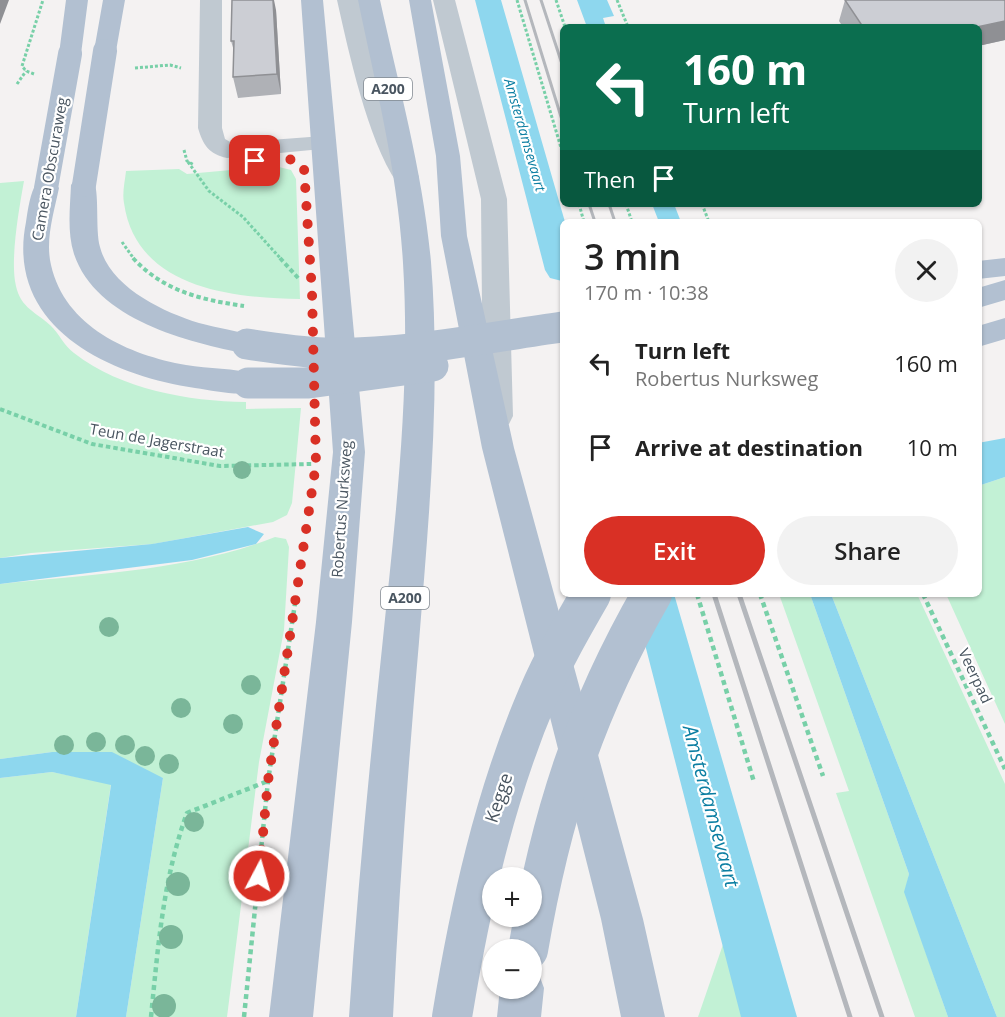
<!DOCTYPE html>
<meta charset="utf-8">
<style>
:root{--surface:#fff;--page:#f2f2f2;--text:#222;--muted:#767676;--accent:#d93025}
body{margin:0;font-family:"Open Sans",sans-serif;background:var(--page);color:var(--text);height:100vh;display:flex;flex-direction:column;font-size:22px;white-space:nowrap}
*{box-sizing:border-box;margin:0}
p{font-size:20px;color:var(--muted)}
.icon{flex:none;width:33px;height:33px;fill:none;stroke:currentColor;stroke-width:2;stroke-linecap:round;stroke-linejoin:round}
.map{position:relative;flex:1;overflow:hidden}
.details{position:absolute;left:560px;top:219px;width:422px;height:378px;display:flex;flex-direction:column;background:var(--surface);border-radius:9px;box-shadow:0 2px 4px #0004}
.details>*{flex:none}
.guide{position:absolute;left:560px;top:24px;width:422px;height:183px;border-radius:9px;box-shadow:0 2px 4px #0004;background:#0b6e4f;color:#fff;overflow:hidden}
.fabs{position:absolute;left:482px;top:867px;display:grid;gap:12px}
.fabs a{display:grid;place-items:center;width:60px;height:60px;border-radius:50%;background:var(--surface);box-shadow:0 2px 4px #0004;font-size:30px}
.pin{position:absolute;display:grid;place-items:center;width:51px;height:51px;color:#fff;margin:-26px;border-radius:12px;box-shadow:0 3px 9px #0006}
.me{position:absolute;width:66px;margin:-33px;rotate:6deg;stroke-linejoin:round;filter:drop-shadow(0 0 4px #0008)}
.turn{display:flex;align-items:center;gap:21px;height:126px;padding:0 24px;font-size:27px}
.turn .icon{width:78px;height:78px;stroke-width:2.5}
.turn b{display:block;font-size:42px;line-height:51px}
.then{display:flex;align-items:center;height:57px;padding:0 24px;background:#0003;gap:12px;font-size:22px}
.round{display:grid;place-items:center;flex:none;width:63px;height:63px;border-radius:32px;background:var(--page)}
.head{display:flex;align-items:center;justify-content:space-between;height:102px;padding:0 24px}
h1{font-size:36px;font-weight:600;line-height:45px}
.button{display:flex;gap:12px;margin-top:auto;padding:12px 24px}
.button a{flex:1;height:69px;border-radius:36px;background:var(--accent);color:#fff;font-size:24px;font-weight:600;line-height:69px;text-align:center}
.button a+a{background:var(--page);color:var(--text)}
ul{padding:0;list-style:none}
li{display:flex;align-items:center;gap:18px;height:84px;padding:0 24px}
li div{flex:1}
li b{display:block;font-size:22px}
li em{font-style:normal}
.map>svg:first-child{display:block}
</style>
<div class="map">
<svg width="1005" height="1017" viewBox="0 0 1005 1017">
<rect width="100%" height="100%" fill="#f4f2f2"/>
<path fill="#c2f1d5" d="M275,166L291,170L296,179L300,299C231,298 136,288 124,203C122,193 125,181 126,171L179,169L187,174Z
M24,181C19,209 11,254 15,281C19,307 33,310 50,325C59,333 64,346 74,353C122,390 188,401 246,402V409L301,408L292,503L287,515L273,522L153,544L31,553L0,558V183Z
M1005,477V724L946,594H978V486Z
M275,537L286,539L289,547L284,630L259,762L227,1017H126L163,778L52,752L0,759V584C91,574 189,571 275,537Z
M779,594H810L909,874L905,892L948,1017H915L836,793L849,791Z
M831,594H917L1005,784V1017H997Z
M52,772L111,784L76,1017H0V778Z
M729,927L752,1017H698Z"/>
<path fill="#8ed7ee" d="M577,0H607L614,16L603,18L606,27H587Z
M652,204H674L681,222H659Z
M1005,438V477L978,486V443Z
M248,527L264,534L256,544L192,560L0,584V558L152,544Z
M810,594H831L997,1017H948L904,892L909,874Z
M52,752H112L163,778L126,1017H76L111,785L52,772L0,778V759Z"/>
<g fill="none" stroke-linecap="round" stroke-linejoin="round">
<path fill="#8ed7ee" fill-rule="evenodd" d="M475,0H501L565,222H562V281L550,278L545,270Z
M632,594H674L797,1017H741Z"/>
<path stroke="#78d0a8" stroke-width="3" stroke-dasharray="3 2" stroke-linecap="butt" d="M517,0L562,151
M556,0L565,27
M617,0L628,27
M135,68L170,65L181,68
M34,74L26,71L22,66L43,0
M17,84L26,71
M184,150L187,161L194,165
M188,162L209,191L243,217L281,259
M579,204L584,222
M626,204L632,222
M702,204L709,222
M122,242L134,259"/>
<path stroke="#78d0a8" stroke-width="4" stroke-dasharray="4.5 3" stroke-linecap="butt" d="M133,258C163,291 202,300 244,306
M280,258L299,279
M0,409L92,444L220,466L312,464"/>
<path stroke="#78d0a8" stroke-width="4.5" stroke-dasharray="5 4" stroke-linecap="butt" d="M697,594L754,782
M760,594L823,776
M923,594L1005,769
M151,1017C158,947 163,879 187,813L268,781
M244,1017L268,781L296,597"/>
<path fill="#c0c9d1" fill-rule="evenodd" d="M200,0H222V128L225,139L232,143L323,136L332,138L335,143L332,148L227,158C209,154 203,145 198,128Z
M337,0H359L383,90L419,177L415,183L406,185L397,183C367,138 349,53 337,0Z
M433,0H455L507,199L513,416L509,424L498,428L487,424L483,416L481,199Z"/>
<path fill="#b2c0d1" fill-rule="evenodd" d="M66,0H88L81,54L78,59L70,61L62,59L59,54Z
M103,0H125L116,51L113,56L105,58L97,56L94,51Z
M301,0H323L365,452L352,622L313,1017H269L316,622L333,452Z
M358,0H380C399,87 423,173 431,262C441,389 429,516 419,642C408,767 399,892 393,1017H349C357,894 369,771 382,648C395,520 411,392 403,263C398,174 376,87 358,0Z
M409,0H431L460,156L467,236L514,448L643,919L665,1017H621L601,919L482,448L441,236L436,156Z
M84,177L93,179C100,190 95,230 100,247C110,287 163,312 199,323C218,328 238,331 257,337L262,344L257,351L247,354C188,342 96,320 74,254C67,232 70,208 71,185L75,179Z
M46,180L55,182L59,188C54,212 45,240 51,265C65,327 129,355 186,365C210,369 236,368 259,375L263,383L259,391C239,397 216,391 195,388C108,375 5,327 26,222C28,209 30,193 37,182Z
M1005,258V276L978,279V261Z
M1005,280V300L978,308V288Z
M1005,318V339L978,347V326Z
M531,970L538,972L544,988L541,1017H497L500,988H531Z"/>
<path stroke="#b4b7bc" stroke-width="3" d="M525,0L562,120
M541,0L562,64
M589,204L595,222
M609,204L615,222"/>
<path stroke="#b4b7bc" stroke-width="5" d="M714,594L850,1017
M739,594L882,1017"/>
<path stroke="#b2c0d1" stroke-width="24" d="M84,185L105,51
M46,188L70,54"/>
<path stroke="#b2c0d1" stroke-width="31" d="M247,344C273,348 299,352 325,353C404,355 484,338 562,327
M248,383H309L433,366"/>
<path stroke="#b2c0d1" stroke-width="40" d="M528,950C551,816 584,712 652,594
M452,1017C470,907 494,798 538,695C553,660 572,627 591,594"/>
</g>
<g fill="#7ab699">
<circle cx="242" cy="470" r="9"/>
<circle cx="109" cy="627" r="10"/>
<circle cx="251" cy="685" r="10"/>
<circle cx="181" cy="708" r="10"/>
<circle cx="233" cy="724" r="10"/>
<circle cx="96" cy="742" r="10"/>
<circle cx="64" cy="745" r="10"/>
<circle cx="125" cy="745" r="10"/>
<circle cx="145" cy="756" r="10"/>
<circle cx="169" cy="764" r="10"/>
<circle cx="194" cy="822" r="10"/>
<circle cx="178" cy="884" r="12"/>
<circle cx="171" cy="937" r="12"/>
<circle cx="164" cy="1006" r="12"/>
</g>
<path fill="#afb1b6" d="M845,0L1005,1V40L978,46V27H843L839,21Z
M276,10L281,94L238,98L233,77L234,51L231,41Z"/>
<path fill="#8f9094" d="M0,0H9L0,24Z
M273,0H274L276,10L281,94L277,74Z
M1005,21V40L978,46V27Z"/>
<path fill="#ccced4" stroke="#8f9094" stroke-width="1.5" d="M232,0H273L277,74L233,77L234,41H231Z
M845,0H1004L1005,1V21L977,27H863Z"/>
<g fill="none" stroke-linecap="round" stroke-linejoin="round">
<path stroke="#d93025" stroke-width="10" stroke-dasharray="0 18" d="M255,161L288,158L304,168L312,292L316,464L268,781L259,876"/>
</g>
<g text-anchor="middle" stroke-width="4.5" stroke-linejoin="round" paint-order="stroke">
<g fill="#fff" stroke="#808890" stroke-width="1.5">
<rect x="364" y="78" width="48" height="22" rx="4.5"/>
<rect x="381" y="587" width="48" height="22" rx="4.5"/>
</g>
<g font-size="14" font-weight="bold" fill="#495560">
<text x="388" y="94">A200</text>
<text x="405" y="603">A200</text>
</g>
<g font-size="14" font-style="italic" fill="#0b7ea2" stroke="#fff">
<text transform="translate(525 135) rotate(74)" y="5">Amsterdamsevaart</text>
</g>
<g font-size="15" fill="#495560" stroke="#fff">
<text transform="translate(50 169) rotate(-80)" y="5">Camera Obscuraweg</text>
<text transform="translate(157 441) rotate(10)" y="5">Teun de Jagerstraat</text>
<text transform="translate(342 509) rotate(-86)" y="5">Robertus Nurksweg</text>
<text transform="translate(975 676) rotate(65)" y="5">Veerpad</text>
</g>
<g font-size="18" fill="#495560" stroke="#fff">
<text transform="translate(499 798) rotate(-72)" y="6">Kegge</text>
</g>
<g font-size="20" font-style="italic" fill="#0b7ea2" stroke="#fff">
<text transform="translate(711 806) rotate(75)" y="7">Amsterdamsevaart</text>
</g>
</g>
</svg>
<div class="fabs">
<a>+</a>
<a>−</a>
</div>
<div class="pin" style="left:255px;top:161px;background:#d93025"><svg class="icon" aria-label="arrive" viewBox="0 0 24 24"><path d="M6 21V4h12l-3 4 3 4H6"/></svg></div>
<svg class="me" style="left:259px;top:876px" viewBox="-20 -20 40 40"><circle r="17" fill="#d93025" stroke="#fff" stroke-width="3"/><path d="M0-11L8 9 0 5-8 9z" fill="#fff"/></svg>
<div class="guide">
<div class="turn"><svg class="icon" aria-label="left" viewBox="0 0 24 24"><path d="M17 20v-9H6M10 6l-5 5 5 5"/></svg><div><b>160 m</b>Turn left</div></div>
<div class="then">Then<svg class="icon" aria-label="arrive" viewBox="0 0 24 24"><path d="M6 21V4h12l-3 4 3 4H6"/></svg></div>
</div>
<section class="details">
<div class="head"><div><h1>3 min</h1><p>170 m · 10:38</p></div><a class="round"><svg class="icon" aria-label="close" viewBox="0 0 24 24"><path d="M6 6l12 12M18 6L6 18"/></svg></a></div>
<ul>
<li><svg class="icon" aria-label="left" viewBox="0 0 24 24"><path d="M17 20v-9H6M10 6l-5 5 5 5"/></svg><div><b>Turn left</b><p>Robertus Nurksweg</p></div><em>160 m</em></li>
<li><svg class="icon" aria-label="arrive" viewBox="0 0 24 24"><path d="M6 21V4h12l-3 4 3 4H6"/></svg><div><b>Arrive at destination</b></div><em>10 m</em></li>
</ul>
<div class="button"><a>Exit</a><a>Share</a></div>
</section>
</div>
